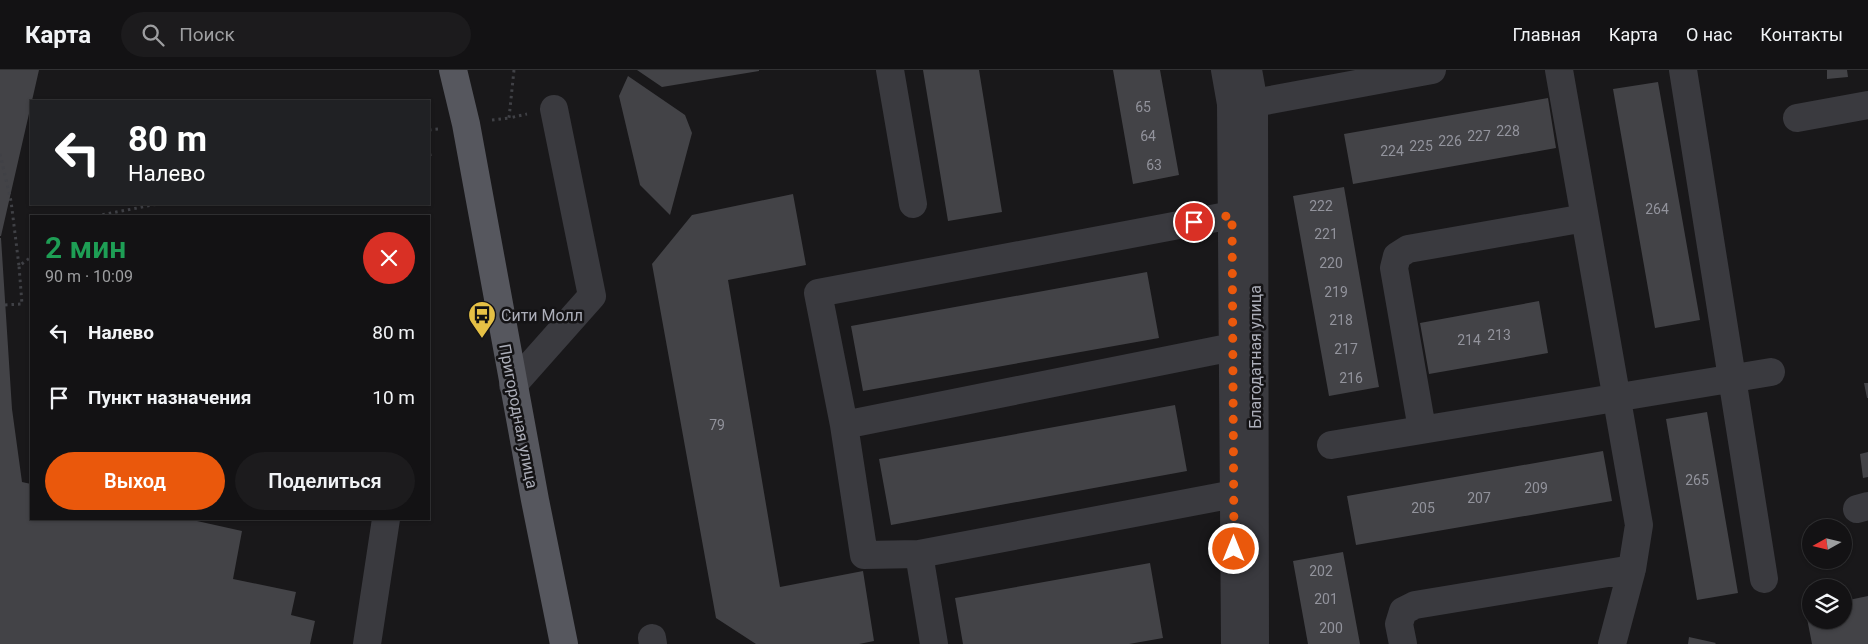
<!DOCTYPE html>
<html lang="ru">
<meta charset="utf-8">
<style>
:root{--surface:#131214;--page:#1c1b1d;--text:#f1f3f6;--muted:#9d9ea0;--line:#323234;--accent:#ea580c}
body{margin:0;font-family:Roboto,sans-serif;background:var(--page);color:var(--text);height:100vh;display:flex;flex-direction:column;font-size:19px;white-space:nowrap}
*{box-sizing:border-box;margin:0}
p{font-size:16px;color:var(--muted)}
.icon{flex:none;width:28px;height:28px;fill:none;stroke:currentColor;stroke-width:2;stroke-linecap:round;stroke-linejoin:round}
.map{position:relative;flex:1;overflow:hidden}
.side{position:absolute;left:30px;top:145px;width:400px;height:305px;display:flex;flex-direction:column;background:var(--surface);border-radius:0px;box-shadow:0 1px 4px #0004,0 0 0 1px var(--line)}
.side>*{flex:none}
.guide{position:absolute;left:30px;top:30px;width:400px;height:105px;border-radius:0px;box-shadow:0 1px 4px #0004,0 0 0 1px var(--line);background:#202124;color:#fff;overflow:hidden}
.needle{width:32px;rotate:262deg}
.controls{position:absolute;left:1802px;top:449px;display:grid;gap:10px}
.controls a{display:grid;place-items:center;width:50px;height:50px;border-radius:50%;background:var(--surface);box-shadow:0 1px 4px #0004,0 0 0 1px var(--line);font-size:25px}
.pin{position:absolute;display:grid;place-items:center;width:42px;height:42px;color:#fff;margin:-21px;border:2px solid #fff;border-radius:50%;box-shadow:0 1px 5px #0007}
.me{position:absolute;width:55px;margin:-28px;rotate:0deg;stroke-linejoin:round;filter:drop-shadow(0 0 4px #0008)}
.turn{display:flex;align-items:center;gap:18px;height:105px;padding:0 15px;font-size:22px}
.turn .icon{width:65px;height:65px;stroke-width:2.5}
.turn b{display:block;font-size:35px;line-height:42px}
.round{display:grid;place-items:center;flex:none;width:52px;height:52px;border-radius:26px;background:var(--page)}
.head{display:flex;align-items:center;justify-content:space-between;height:85px;padding:0 15px}
h1{font-size:30px;font-weight:600;line-height:38px;color:#1e9e55}
.button{display:flex;gap:10px;margin-top:auto;padding:10px 15px}
.button a{flex:1;height:58px;border-radius:30px;background:var(--accent);color:#fff;font-size:20px;font-weight:600;line-height:58px;text-align:center}
.button a+a{background:var(--page);color:var(--text)}
ul{padding:0;list-style:none}
li{display:flex;align-items:center;gap:15px;height:65px;padding:0 15px}
li div{flex:1}
li b{display:block;font-size:19px}
li em{font-style:normal}
header{display:flex;align-items:center;gap:30px;box-sizing:border-box;height:70px;padding:0 25px;background:var(--surface);border-bottom:1px solid var(--line)}
header strong{font-size:24px}
nav{display:flex;gap:28px;margin-inline-start:auto;font-size:18px}
.search{width:350px;height:45px;background:var(--page);display:flex;align-items:center;gap:12px;box-sizing:border-box;padding:0 18px;border-radius:28px;color:var(--muted);font-size:19px}
.map>svg:first-child{display:block}
</style>
<header>
<strong>Карта</strong>
<div class="search"><svg class="icon" aria-label="search" viewBox="0 0 24 24"><circle cx="10" cy="10" r="6"/><path d="M15 15l6 6"/></svg>Поиск</div>
<nav><a>Главная</a><a>Карта</a><a>О нас</a><a>Контакты</a></nav>
</header>
<div class="map">
<svg width="1868" height="574" viewBox="0 0 1868 574">
<rect width="100%" height="100%" fill="#19181a"/>
<path fill="#434347" d="M0,0H39L1,166H0Z
M637,0H759V1L662,17Z
M923,0H979L1002,142L948,151Z
M1113,0H1160L1179,105L1133,114Z
M1827,0H1847L1848,7L1827,9Z
M628,6L685,45L692,63L670,145L640,115L619,26Z
M1658,12L1700,250L1655,258L1613,19Z
M1548,28L1556,78L1353,114L1344,64Z
M1344,117L1379,317L1329,326L1293,126Z
M793,124L806,195L728,210L780,517L863,501L874,571L859,574H756L716,548L652,194L692,145Z
M0,168H1L12,339L22,412L31,414V449H188L242,461L233,509L296,522L291,545L315,551L310,574H0Z
M1147,202L1159,268L863,321L851,256Z
M1539,231L1548,283L1429,304L1420,253Z
M1864,313H1868V328H1867Z
M1175,335L1187,401L891,455L879,389Z
M1707,342L1738,523L1697,530L1666,349Z
M1603,381L1612,431L1356,475L1347,426Z
M1868,382V407L1863,408L1860,384Z
M1343,482L1360,574H1308L1293,491Z
M1150,493L1163,568L1129,574H963L955,528Z
M1868,526V574H1812L1805,538L1811,537V550H1844V531Z
M1689,567L1716,573L1715,574H1688Z"/>
<g fill="none" stroke-linecap="round" stroke-linejoin="round">
<path stroke="#404146" stroke-width="3" stroke-dasharray="2.5 4" stroke-linecap="butt" d="M514,0L509,48L527,44
M492,50L509,48
M429,60L439,59
M0,84L11,131L19,196
M429,85L433,84
M96,146L158,134
M5,235L22,234L19,196L31,187"/>
<path stroke="#3a3a3f" stroke-width="28" d="M890,0L913,134
M1225,0L1231,34L1235,574
M1248,0L1254,33L1255,574
M1559,0L1639,455L1632,499L1612,574
M1683,0L1764,509
M1235,34L1254,33L1432,0
M1797,48L1868,35
M1232,145L818,223L844,355L864,485L919,484L1234,424
M513,315L592,226L554,39
M844,355L1233,277
M1422,359L1394,198L1397,186L1408,179L1585,148
M1331,375L1771,302
M1857,439L1868,436
M919,484L934,574
M652,568L653,574
M367,574L386,449
M1403,574L1399,554L1403,541L1415,535L1632,499"/>
<path stroke="#56575e" stroke-width="28" d="M453,0L466,54L535,430L564,574"/>
</g>
<g fill="none" stroke-linecap="round" stroke-linejoin="round">
<path stroke="#ea580c" stroke-width="9" stroke-dasharray="0 16.2" d="M1194,152L1232,145L1234,479"/>
</g>
<defs>
<symbol id="bus-pin" viewBox="-11 -11 22 30"><path d="M0 17L-7.5 6A9.5 9.5 0 1 1 7.5 6Z" fill="#e5c045" stroke="#141315"/><path d="M-5-6H5V4H4V6H2V4H-2V6H-4V4H-5ZM-3.5-4V0h7V-4ZM-3.5 1.2v1.5H-2V1.2ZM2 1.2v1.5H3.5V1.2Z" fill="#111"/></symbol>
</defs>
<g fill-rule="evenodd">
<use href="#bus-pin" x="466" y="229" width="32" height="43"/>
</g>
<g text-anchor="middle" stroke-width="5" stroke-linejoin="round" paint-order="stroke">
<g font-size="14" fill="#92939c">
<text x="1143" y="42">65</text>
<text x="1508" y="66">228</text>
<text x="1148" y="71">64</text>
<text x="1479" y="71">227</text>
<text x="1450" y="76">226</text>
<text x="1421" y="81">225</text>
<text x="1392" y="86">224</text>
<text x="1154" y="100">63</text>
<text x="1321" y="141">222</text>
<text x="1657" y="144">264</text>
<text x="1326" y="169">221</text>
<text x="1331" y="198">220</text>
<text x="1336" y="227">219</text>
<text x="1341" y="255">218</text>
<text x="1499" y="270">213</text>
<text x="1469" y="275">214</text>
<text x="1346" y="284">217</text>
<text x="1351" y="313">216</text>
<text x="717" y="360">79</text>
<text x="1697" y="415">265</text>
<text x="1536" y="423">209</text>
<text x="1479" y="433">207</text>
<text x="1423" y="443">205</text>
<text x="1321" y="506">202</text>
<text x="1326" y="534">201</text>
<text x="1331" y="563">200</text>
</g>
<g font-size="16" fill="#acaeb9" stroke="#141315" text-anchor="start">
<text x="501" y="251">Сити Молл</text>
</g>
<g font-size="16" fill="#acaeb9" stroke="#141315">
<text transform="translate(1255 287) rotate(-90)" y="6">Благодатная улица</text>
<text transform="translate(519 346) rotate(79)" y="6">Пригородная улица</text>
</g>
</g>
</svg>
<div class="controls">
<a><svg class="needle" viewBox="-14 -14 28 28"><path d="M0-13l5 13h-10z" fill="#e53935"/><path d="M0 13l5-13h-10z" fill="#9d9ea0"/></svg></a>
<a><svg class="icon" aria-label="layers" viewBox="0 0 24 24"><path d="M12 4l9 5-9 5-9-5zM3 14l9 5 9-5"/></svg></a>
</div>
<div class="pin" style="left:1194px;top:152px;background:#d93025"><svg class="icon" aria-label="arrive" viewBox="0 0 24 24"><path d="M6 21V4h12l-3 4 3 4H6"/></svg></div>
<svg class="me" style="left:1234px;top:479px" viewBox="-20 -20 40 40"><circle r="17" fill="#ea580c" stroke="#fff" stroke-width="3"/><path d="M0-11L8 9 0 5-8 9z" fill="#fff"/></svg>
<div class="guide">
<div class="turn"><svg class="icon" aria-label="left" viewBox="0 0 24 24"><path d="M17 20v-9H6M10 6l-5 5 5 5"/></svg><div><b>80 m</b>Налево</div></div>
</div>
<section class="side">
<div class="head"><div><h1>2 мин</h1><p>90 m · 10:09</p></div><a class="round" style="background:#d93025;color:#fff"><svg class="icon" aria-label="close" viewBox="0 0 24 24"><path d="M6 6l12 12M18 6L6 18"/></svg></a></div>
<ul>
<li><svg class="icon" aria-label="left" viewBox="0 0 24 24"><path d="M17 20v-9H6M10 6l-5 5 5 5"/></svg><div><b>Налево</b></div><em>80 m</em></li>
<li><svg class="icon" aria-label="arrive" viewBox="0 0 24 24"><path d="M6 21V4h12l-3 4 3 4H6"/></svg><div><b>Пункт назначения</b></div><em>10 m</em></li>
</ul>
<div class="button"><a>Выход</a><a>Поделиться</a></div>
</section>
</div>
